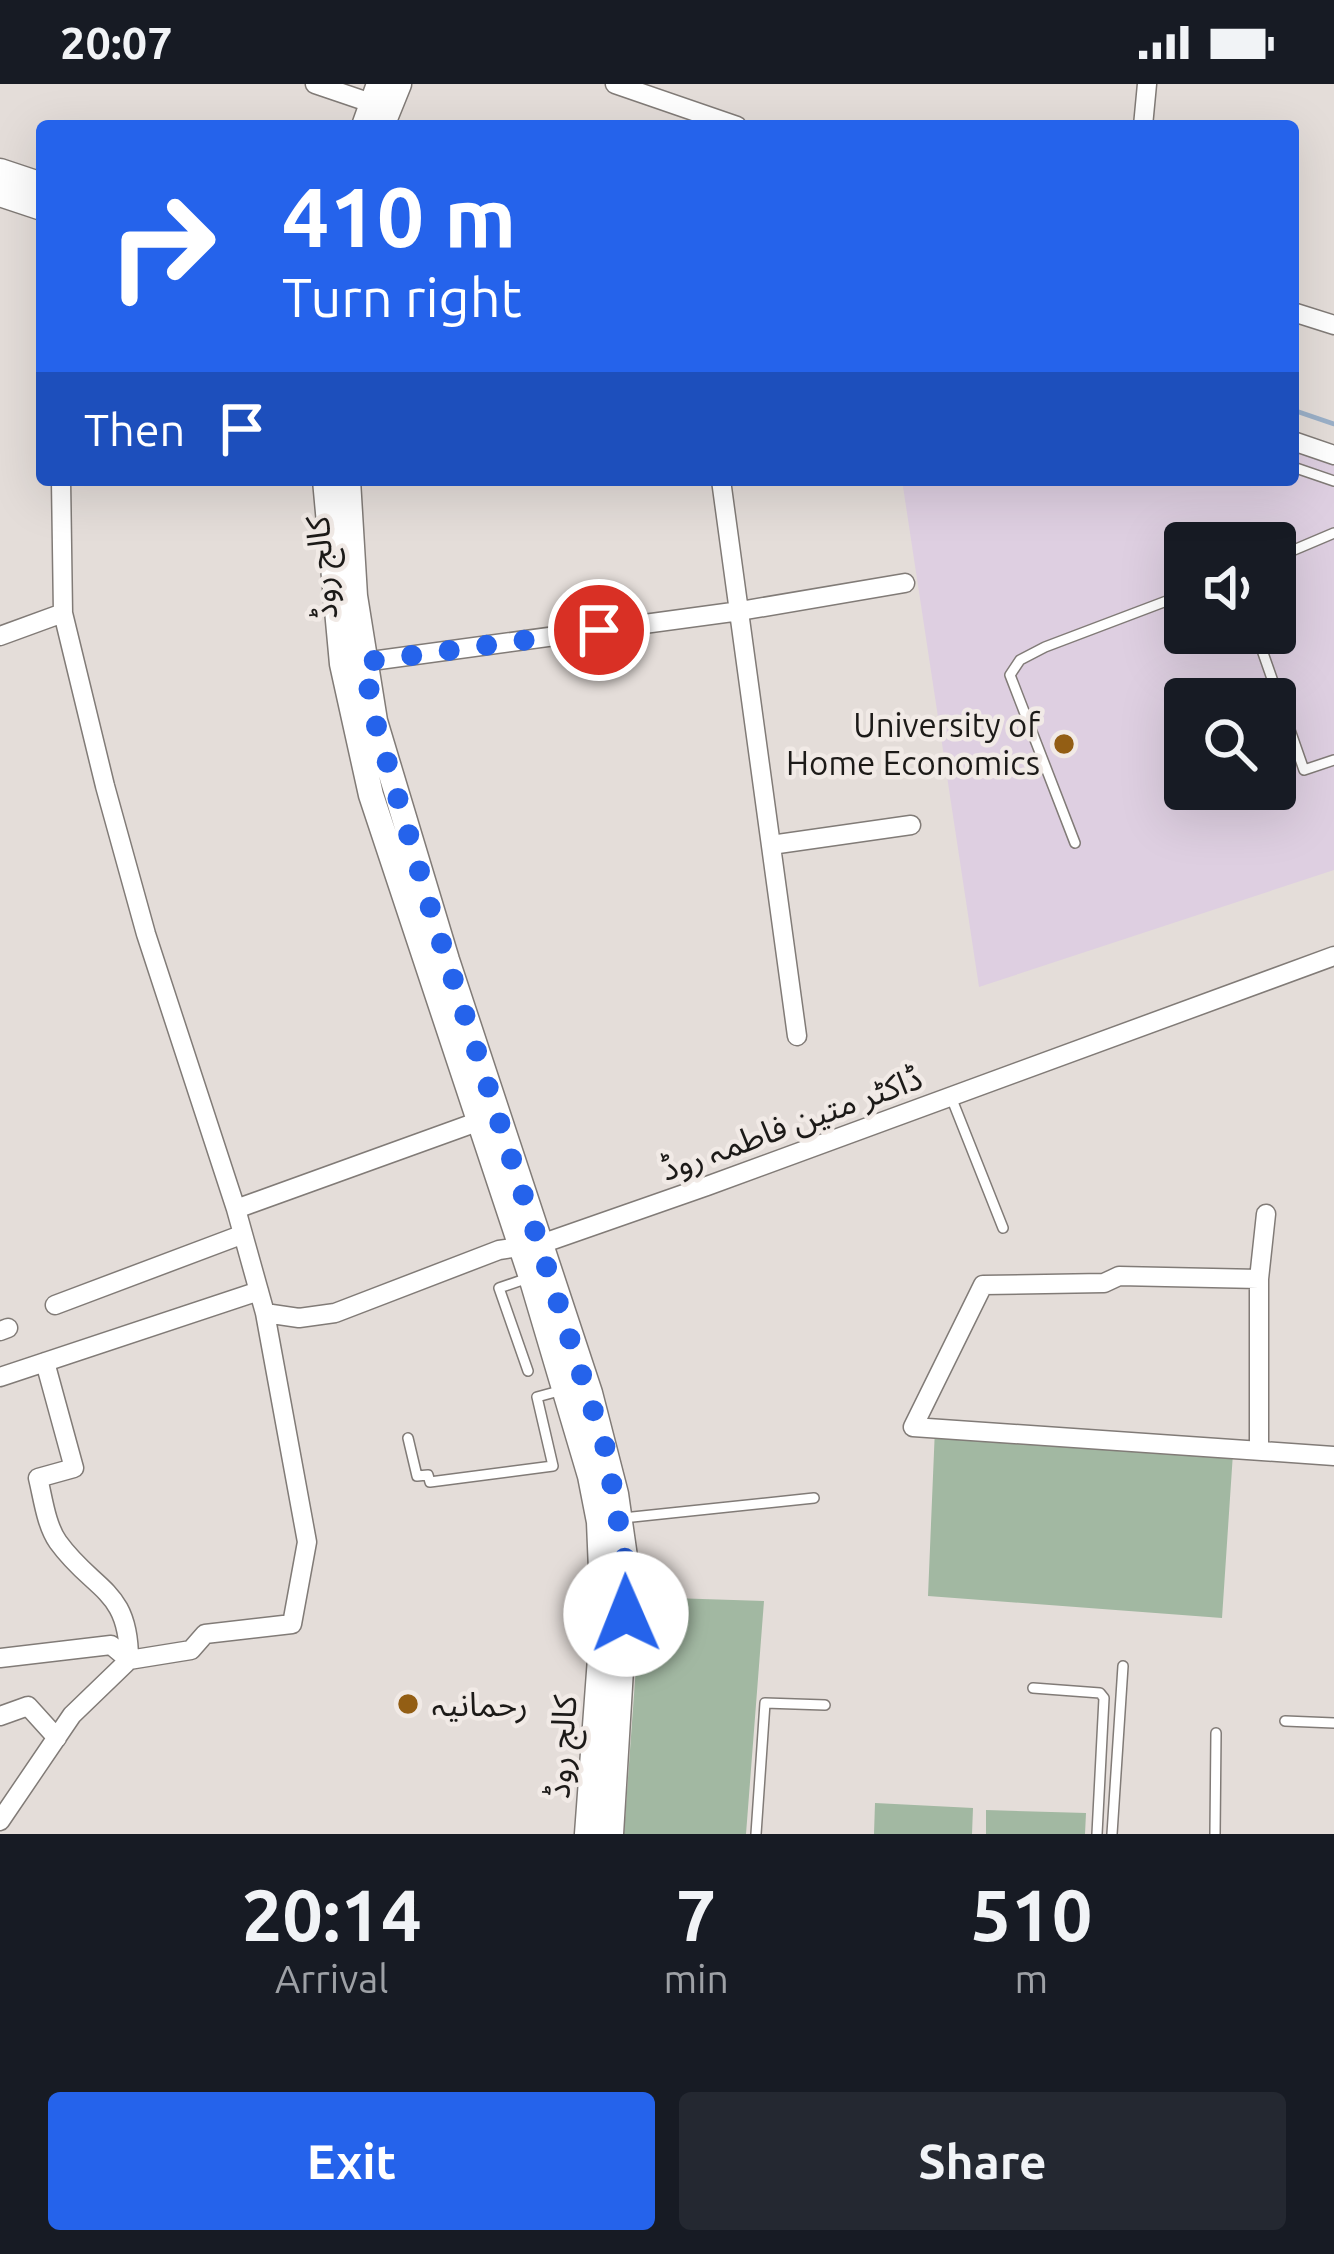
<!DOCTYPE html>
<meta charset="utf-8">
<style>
:root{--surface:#171b24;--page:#242831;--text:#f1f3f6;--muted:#9ea1a6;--accent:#2563eb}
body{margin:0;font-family:Ubuntu,"Noto Sans Arabic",sans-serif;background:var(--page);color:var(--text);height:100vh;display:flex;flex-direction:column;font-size:45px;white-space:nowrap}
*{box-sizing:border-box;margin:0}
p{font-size:39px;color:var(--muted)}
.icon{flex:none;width:66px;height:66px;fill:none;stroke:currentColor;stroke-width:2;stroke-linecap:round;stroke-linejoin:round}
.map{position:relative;height:1750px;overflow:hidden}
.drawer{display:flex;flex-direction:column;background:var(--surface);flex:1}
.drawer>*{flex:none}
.guide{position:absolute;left:36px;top:36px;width:1263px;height:366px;border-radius:12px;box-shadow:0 12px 48px #0002;background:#2563eb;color:#fff;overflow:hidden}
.controls{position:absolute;left:1164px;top:438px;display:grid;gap:24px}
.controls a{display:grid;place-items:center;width:132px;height:132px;border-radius:12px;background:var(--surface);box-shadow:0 12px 48px #0002;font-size:60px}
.pin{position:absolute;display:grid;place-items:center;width:102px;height:102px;color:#fff;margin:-51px;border:6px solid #fff;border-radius:50%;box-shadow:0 3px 12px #0007}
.me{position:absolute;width:132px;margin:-66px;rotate:359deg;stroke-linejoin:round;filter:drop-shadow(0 0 9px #0008)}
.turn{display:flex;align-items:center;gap:42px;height:252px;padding:0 48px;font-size:54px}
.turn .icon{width:156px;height:156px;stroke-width:2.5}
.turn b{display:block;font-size:84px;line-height:102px}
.then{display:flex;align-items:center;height:114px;padding:0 48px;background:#0003;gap:24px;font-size:45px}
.eta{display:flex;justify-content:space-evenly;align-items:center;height:204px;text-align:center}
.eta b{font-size:72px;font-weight:600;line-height:84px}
.button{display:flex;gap:24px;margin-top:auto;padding:24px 48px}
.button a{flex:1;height:138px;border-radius:12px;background:var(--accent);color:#fff;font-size:48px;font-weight:600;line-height:138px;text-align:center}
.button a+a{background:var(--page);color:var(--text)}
.status{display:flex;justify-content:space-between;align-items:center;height:84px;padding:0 60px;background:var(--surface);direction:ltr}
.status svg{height:33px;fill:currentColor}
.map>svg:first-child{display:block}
</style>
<div class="status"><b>20:07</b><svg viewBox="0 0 49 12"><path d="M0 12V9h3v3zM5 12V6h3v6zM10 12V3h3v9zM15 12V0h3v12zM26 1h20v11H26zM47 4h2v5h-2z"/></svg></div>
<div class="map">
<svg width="1334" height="1750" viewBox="0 0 1334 1750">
<rect width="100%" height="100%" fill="#e4ddd9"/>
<path fill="#decfe1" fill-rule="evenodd" d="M1293,357L1334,371V786L979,903L902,396H1293ZM1185,459H1275V549H1185ZM1185,615H1275V705H1185Z"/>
<path fill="#a2b8a2" d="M935,1344L1233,1369L1222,1534L928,1512Z
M641,1513L764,1517L746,1750H624Z
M875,1719L973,1724L972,1750H874Z
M986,1726L1086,1729L1085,1750H986Z"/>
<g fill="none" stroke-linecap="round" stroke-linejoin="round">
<path stroke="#9bb0c8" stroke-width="4.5" d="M439,40L446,42
M1293,326L1334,340"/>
<defs>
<path id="service" d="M1293,383L1334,397
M1275,474L1334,449
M1256,549L1304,686L1334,676
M1075,759L1010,591L1020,576L1045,563L1185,510
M951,1013L1003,1144
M528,1287L499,1204L531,1193
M408,1354L417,1392L428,1391L430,1398L553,1382L537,1313L559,1307
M623,1434L814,1414
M1033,1604L1100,1609L1104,1614L1097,1750
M1285,1637L1334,1639
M756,1750L765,1619L825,1621
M1112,1750L1123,1582
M1215,1750L1216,1649"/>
<path id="minor" d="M315,0L371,19
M615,0L737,42
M1143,42L1147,0
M1293,228L1334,241
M1293,357L1334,371
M721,396L797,952
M0,552L63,529
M364,578L740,527L905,499
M771,761L911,741
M236,1125L488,1034
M1259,1195L1119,1192L1104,1199L983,1201L913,1343L1334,1372
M55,1221L241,1151
M265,1229L299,1234L335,1229L499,1166L541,1160L707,1102L1334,872
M0,1247L8,1244
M45,1278L74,1384L38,1394C43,1414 46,1441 58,1458C94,1508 129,1504 129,1576
M0,1293L259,1207
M1259,1366V1195L1266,1130
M0,1574L111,1561L129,1576
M0,1632L28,1622L57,1654
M0,1737L72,1631L129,1576L191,1566L205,1550L292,1540L307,1458L265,1229L236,1125L146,850L105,702L63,529L61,396"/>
<path id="secondary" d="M364,42L379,0
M382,42L399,0
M0,87L42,101
M0,110L42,124
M325,396L342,580L371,711L531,1193L590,1392L599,1438L603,1534L587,1750
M348,396L355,512L375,637L447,876L590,1309L616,1410L627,1487L611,1750"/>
</defs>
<use href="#service" stroke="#817b77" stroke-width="12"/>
<use href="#minor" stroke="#817b77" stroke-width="21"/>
<use href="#secondary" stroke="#817b77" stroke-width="27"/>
<use href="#service" stroke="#fff" stroke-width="9"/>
<use href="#minor" stroke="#fff" stroke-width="18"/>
<use href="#secondary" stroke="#fff" stroke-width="24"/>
</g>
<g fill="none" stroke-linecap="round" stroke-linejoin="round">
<path stroke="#2563eb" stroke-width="21" stroke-dasharray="0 37.8" d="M599,546L364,578L375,637L434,836L606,1366L627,1487L626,1530"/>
</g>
<g fill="#935e14" stroke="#f1eae6" stroke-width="4.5">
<circle cx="1064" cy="660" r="12"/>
<circle cx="408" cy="1620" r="12"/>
</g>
<g text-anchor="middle" stroke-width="9" stroke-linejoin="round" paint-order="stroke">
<g font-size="33" fill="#1c1a18" stroke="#f1eae6">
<text transform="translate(321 484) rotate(-95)" y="12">کالج روڈ</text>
<text transform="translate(791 1039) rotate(-20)" y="12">ڈاکٹر متین فاطمہ روڈ</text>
<text transform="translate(561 1663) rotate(-86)" y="12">کالج روڈ</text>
</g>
<g font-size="33" fill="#1c1a18" stroke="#f1eae6" text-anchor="end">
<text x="1040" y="653">University of<tspan x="1040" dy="38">Home Economics</tspan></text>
<text x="432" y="1632" text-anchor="start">رحمانیہ</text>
</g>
</g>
</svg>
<div class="controls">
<a><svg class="icon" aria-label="sound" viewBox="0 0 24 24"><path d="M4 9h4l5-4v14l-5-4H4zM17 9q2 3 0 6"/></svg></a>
<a><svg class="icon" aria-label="search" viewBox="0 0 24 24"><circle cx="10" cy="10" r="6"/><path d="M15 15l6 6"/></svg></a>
</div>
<div class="pin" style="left:599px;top:546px;background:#d93025"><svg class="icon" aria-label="arrive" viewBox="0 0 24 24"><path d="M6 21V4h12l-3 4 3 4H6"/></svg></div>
<svg class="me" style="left:626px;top:1530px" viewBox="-20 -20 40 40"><circle r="19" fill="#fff"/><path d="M0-13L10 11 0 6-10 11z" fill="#2563eb"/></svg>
<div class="guide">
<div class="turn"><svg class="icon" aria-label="right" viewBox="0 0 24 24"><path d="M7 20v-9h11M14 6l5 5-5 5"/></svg><div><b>410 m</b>Turn right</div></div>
<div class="then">Then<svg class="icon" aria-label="arrive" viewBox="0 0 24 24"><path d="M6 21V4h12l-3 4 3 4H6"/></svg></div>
</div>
</div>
<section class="drawer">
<div class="eta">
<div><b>20:14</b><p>Arrival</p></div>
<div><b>7</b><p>min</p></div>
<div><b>510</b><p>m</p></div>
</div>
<div class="button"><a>Exit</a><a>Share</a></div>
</section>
